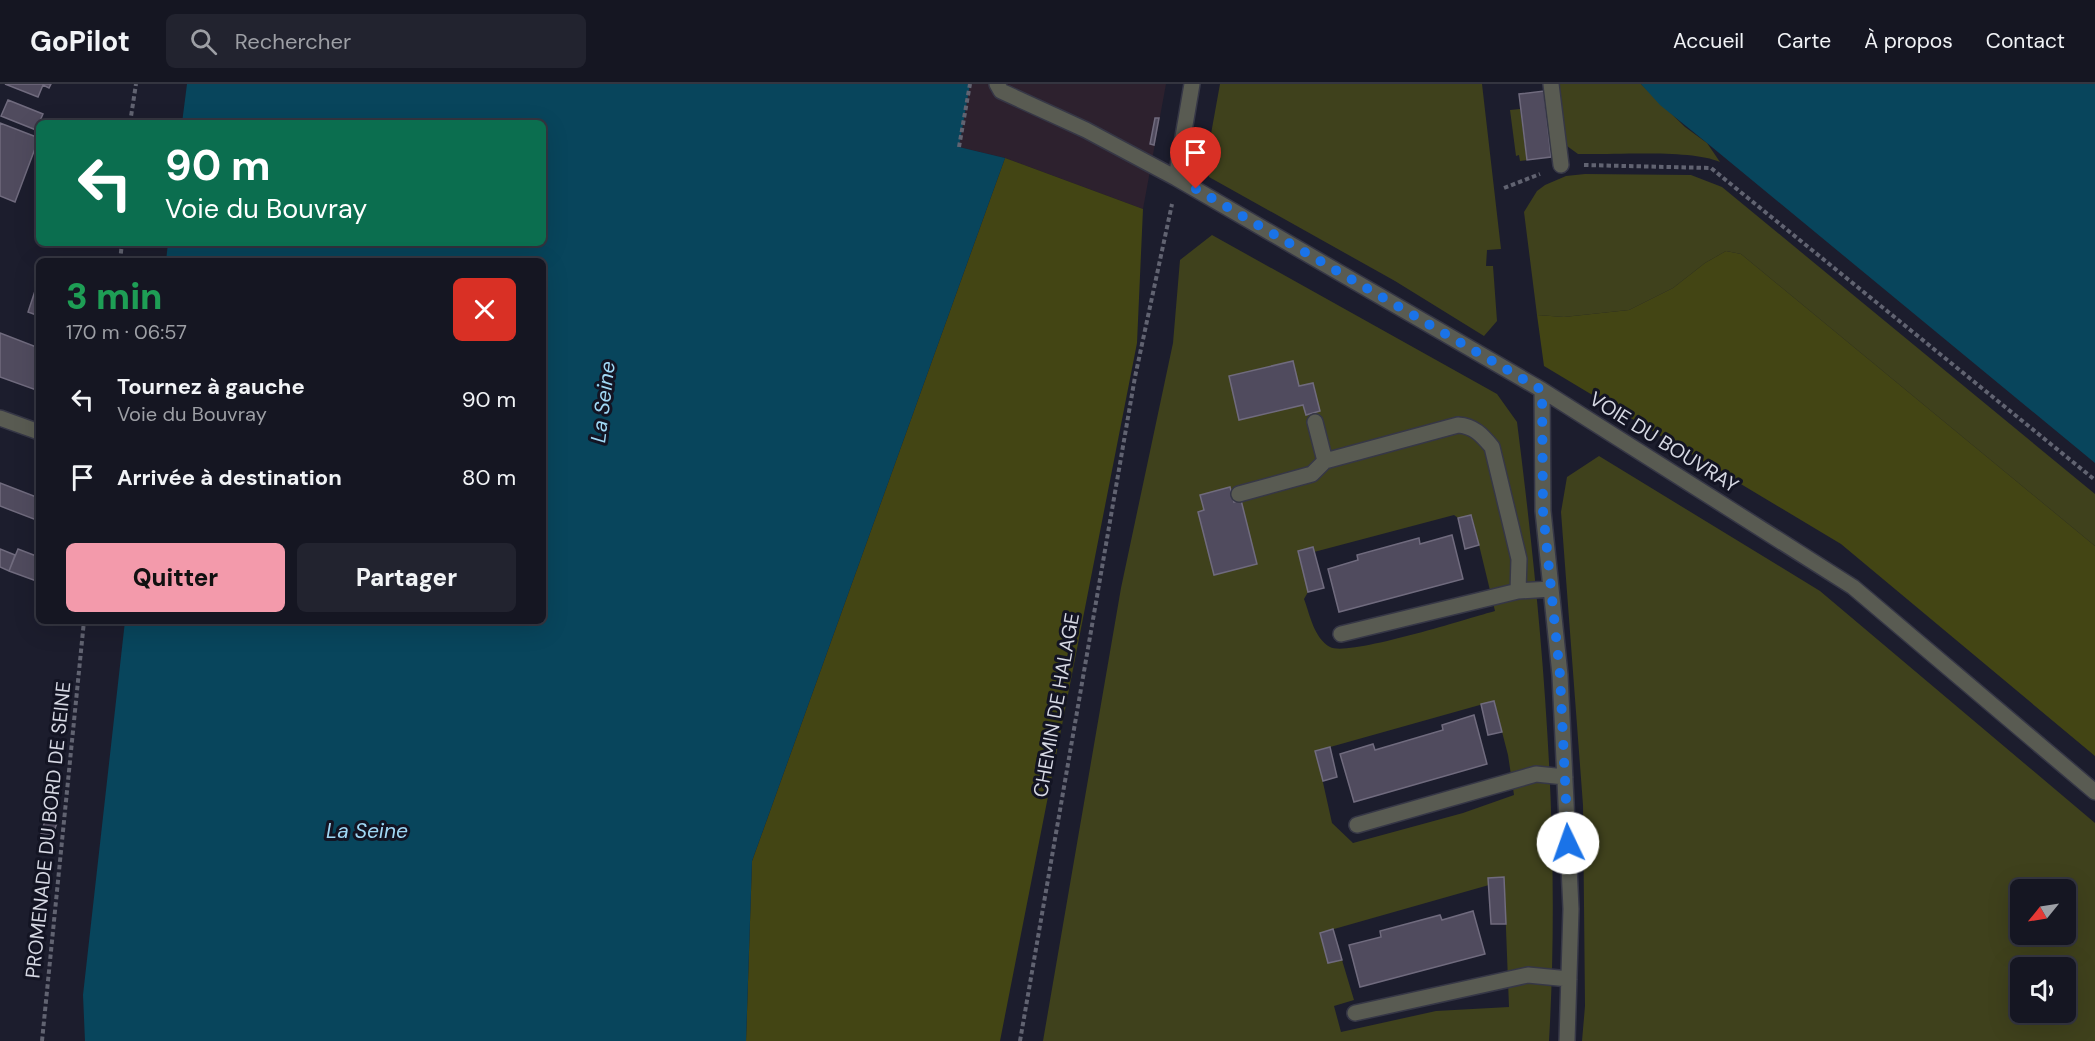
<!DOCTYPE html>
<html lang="fr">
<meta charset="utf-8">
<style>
:root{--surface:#151622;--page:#22232f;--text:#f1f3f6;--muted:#9d9fa5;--line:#343540;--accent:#f39aab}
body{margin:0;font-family:"DM Sans",sans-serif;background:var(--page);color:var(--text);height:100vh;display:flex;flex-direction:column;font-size:22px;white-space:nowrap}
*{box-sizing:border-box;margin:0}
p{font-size:20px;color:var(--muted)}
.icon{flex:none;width:33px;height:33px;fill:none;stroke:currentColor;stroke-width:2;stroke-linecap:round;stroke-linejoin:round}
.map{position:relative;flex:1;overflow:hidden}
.sheet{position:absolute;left:36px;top:174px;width:510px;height:366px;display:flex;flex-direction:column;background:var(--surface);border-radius:9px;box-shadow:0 6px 24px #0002,0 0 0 2px var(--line)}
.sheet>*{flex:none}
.banner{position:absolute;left:36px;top:36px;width:510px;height:126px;border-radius:9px;box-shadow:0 6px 24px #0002,0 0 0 2px var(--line);background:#0b6e4f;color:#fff;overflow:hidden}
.needle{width:39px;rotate:240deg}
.controls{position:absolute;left:2010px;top:795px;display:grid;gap:12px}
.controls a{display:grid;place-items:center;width:66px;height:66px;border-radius:9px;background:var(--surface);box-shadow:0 6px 24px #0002,0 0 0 2px var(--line);font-size:30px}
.pin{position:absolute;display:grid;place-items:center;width:51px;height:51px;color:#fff;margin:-62px -26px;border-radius:50% 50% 50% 0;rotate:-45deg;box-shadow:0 0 6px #0007}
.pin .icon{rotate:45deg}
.me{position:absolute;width:66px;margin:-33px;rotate:357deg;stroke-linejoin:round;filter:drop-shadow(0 0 4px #0008)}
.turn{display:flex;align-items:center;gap:21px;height:126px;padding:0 30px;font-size:27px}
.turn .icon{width:78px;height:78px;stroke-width:2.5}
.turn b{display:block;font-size:42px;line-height:51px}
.round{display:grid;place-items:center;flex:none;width:63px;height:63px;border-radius:9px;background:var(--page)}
.summary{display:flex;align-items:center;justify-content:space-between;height:102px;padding:0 30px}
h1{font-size:36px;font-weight:800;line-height:45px;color:#1e9e55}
.action{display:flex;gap:12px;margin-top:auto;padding:12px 30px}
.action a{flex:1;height:69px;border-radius:9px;background:var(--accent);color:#111;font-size:24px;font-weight:800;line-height:69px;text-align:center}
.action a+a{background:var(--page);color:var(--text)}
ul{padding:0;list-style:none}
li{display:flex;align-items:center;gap:18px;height:78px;padding:0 30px}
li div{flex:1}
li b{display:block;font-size:22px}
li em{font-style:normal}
header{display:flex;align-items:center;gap:36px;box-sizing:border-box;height:84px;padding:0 30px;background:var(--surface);border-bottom:2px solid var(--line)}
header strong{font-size:28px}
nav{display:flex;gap:33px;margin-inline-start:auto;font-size:21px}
.search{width:420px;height:54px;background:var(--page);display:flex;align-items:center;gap:15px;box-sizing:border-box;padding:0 21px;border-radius:9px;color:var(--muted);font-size:22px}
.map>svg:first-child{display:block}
</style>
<header>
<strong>GoPilot</strong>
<div class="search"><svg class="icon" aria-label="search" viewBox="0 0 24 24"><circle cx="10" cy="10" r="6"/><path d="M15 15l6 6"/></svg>Rechercher</div>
<nav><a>Accueil</a><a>Carte</a><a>À propos</a><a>Contact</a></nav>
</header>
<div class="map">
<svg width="2095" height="957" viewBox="0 0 2095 957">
<rect width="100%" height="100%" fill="#1c1d2d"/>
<path fill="#2d212e" d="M970,0H1166L1143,125L1005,74L959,63Z"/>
<path fill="#3f411c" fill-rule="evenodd" d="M1220,0H1482L1501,165L1487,166L1486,182H1493L1497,237L1484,252L1395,197L1209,93L1207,72Z
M1558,0H1641L1685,43L1707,59L1720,78C1691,65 1614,71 1578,70L1567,62L1565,55Z
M1520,25L1527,76L1520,77L1519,71L1516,72L1510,26Z
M1585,90L1691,91L1722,103L2095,410V462L1741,170L1726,167L1705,179L1673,204L1629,226L1564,233L1537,231L1524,128L1537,107L1545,101L1566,92Z
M1212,151L1497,310L1517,338C1543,543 1561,751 1549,957H1043L1121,504L1173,259L1180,176ZM1454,431L1458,434L1472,432L1495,527C1469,534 1348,573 1330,563C1314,554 1310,531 1304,515L1308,508L1298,467L1312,463L1314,468ZM1494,617L1508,671L1514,711L1463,729L1353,759L1332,739L1316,667ZM1504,793L1509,923L1436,927L1341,948L1334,922L1354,916L1342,876L1328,879L1320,849L1489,801V794Z
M1599,372L1820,507L2095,739V957H1582L1585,922L1583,721L1561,428L1567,393ZM2020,806H2066V850H2020ZM2020,884H2066V928H2020Z"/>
<path fill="#434514" d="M1005,74L1143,125L1137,259L1000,957H746L752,777Z
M1726,167L1741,170L2095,462V672L1841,460L1544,282L1537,231L1564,233L1629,226L1673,204L1705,179Z"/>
<path fill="#08455c" d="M187,0H970L959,63L1005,74L752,777L746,957H85L83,911L125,537H543V177H166L168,159H543V39H182Z
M1641,0H2095V379L1707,59L1660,21Z"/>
<path fill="#504b5e" stroke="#706b7e" stroke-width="1.5" d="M5,0H51L49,4L43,1L38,13Z
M1544,7L1551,73L1527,76L1519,10Z
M8,16L43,30L36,46L1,32Z
M1155,34H1159L1154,61L1150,60Z
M0,39L39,54L15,118L0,112Z
M36,204L39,205V232L28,228Z
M0,249L39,264V307L0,293Z
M1293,277L1299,302L1313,299L1320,327L1306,331L1303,321L1239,336L1229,292Z
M0,399L39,414V437L0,422Z
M1230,403L1234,418L1241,416L1257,480L1214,491L1198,428L1204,426L1200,411Z
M1471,431L1479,461L1465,465L1458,434Z
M1452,451L1463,495L1339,528L1328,485L1358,476L1357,471L1419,454L1420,460Z
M1313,463L1324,504L1308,508L1298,467Z
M0,465L15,471L9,487L0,483Z
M18,465L39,473V498L9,487Z
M1494,617L1502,648L1488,651L1481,620Z
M1474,631L1487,680L1354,718L1340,670L1373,660L1375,666L1443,646L1442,641Z
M1330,663L1337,693L1323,697L1315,667Z
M46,734L57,739L52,753L41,749Z
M1504,793L1506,840H1491L1488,794Z
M1473,827L1485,870L1360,903L1349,861L1381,853L1380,847L1440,831L1442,836Z
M1333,845L1342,876L1328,879L1320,849Z"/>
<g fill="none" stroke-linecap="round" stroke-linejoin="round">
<defs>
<path id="minor" d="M997,0L1001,7L1086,46L1176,94L1542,306L1853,503L2095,708
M1551,0L1561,81
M1176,94L1192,0
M1542,306L1543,427L1560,591L1571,825L1567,957
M0,334L39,348
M1315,338L1325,377
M1239,410L1312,390L1325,377L1458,341C1474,342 1482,351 1492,363L1519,475L1518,507
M1341,550L1518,507L1551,505
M1357,741L1536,690L1565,693
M1355,929L1528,891L1569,895"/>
</defs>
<use href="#minor" stroke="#363746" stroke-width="18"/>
<path stroke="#616371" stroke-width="4" stroke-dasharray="4.5 3" stroke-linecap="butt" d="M130,39L136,0
M959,63L970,0
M1584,81L1711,84L2095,396
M1504,104L1540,90
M120,177L122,159
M42,957L84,537
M1020,957L1135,293L1172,120"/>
<use href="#minor" stroke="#595b52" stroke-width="15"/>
</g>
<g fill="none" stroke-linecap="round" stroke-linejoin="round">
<path stroke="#1a73e8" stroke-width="10" stroke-dasharray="0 18" d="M1196,105L1542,306L1543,427L1560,591L1568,759"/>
</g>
<g text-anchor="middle" stroke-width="6" stroke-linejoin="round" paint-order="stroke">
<g font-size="20" fill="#d6d8e3" stroke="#131423">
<text transform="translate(1664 358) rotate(32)" y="7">VOIE DU BOUVRAY</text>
<text transform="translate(1056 621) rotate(-80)" y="7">CHEMIN DE HALAGE</text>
<text transform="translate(48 746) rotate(-84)" y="7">PROMENADE DU BORD DE SEINE</text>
</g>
<g font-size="21" font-style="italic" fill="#a0d8f5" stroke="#131423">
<text transform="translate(603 318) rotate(-83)" y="7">La Seine</text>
<text x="367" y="754">La Seine</text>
</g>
</g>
</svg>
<div class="controls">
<a><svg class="needle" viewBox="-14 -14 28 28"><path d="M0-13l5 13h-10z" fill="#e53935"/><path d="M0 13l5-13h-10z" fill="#9d9fa5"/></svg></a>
<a><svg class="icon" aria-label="sound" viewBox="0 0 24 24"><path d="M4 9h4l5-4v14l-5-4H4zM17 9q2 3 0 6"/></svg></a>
</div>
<div class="pin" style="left:1196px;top:105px;background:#d93025"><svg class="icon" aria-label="arrive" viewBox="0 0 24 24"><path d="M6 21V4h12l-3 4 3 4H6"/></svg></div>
<svg class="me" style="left:1568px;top:759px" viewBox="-20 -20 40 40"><circle r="19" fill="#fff"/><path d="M0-13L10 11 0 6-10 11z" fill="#1a73e8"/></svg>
<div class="banner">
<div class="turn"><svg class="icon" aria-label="left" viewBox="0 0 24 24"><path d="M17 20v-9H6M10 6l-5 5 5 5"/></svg><div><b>90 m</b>Voie du Bouvray</div></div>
</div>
<section class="sheet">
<div class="summary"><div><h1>3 min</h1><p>170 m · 06:57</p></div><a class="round" style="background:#d93025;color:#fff"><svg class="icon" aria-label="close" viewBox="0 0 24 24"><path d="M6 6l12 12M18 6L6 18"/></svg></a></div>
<ul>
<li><svg class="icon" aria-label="left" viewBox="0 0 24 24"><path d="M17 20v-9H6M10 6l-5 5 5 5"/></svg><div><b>Tournez à gauche</b><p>Voie du Bouvray</p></div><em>90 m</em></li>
<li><svg class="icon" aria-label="arrive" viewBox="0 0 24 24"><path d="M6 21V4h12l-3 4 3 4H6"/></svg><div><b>Arrivée à destination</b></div><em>80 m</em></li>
</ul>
<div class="action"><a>Quitter</a><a>Partager</a></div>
</section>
</div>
